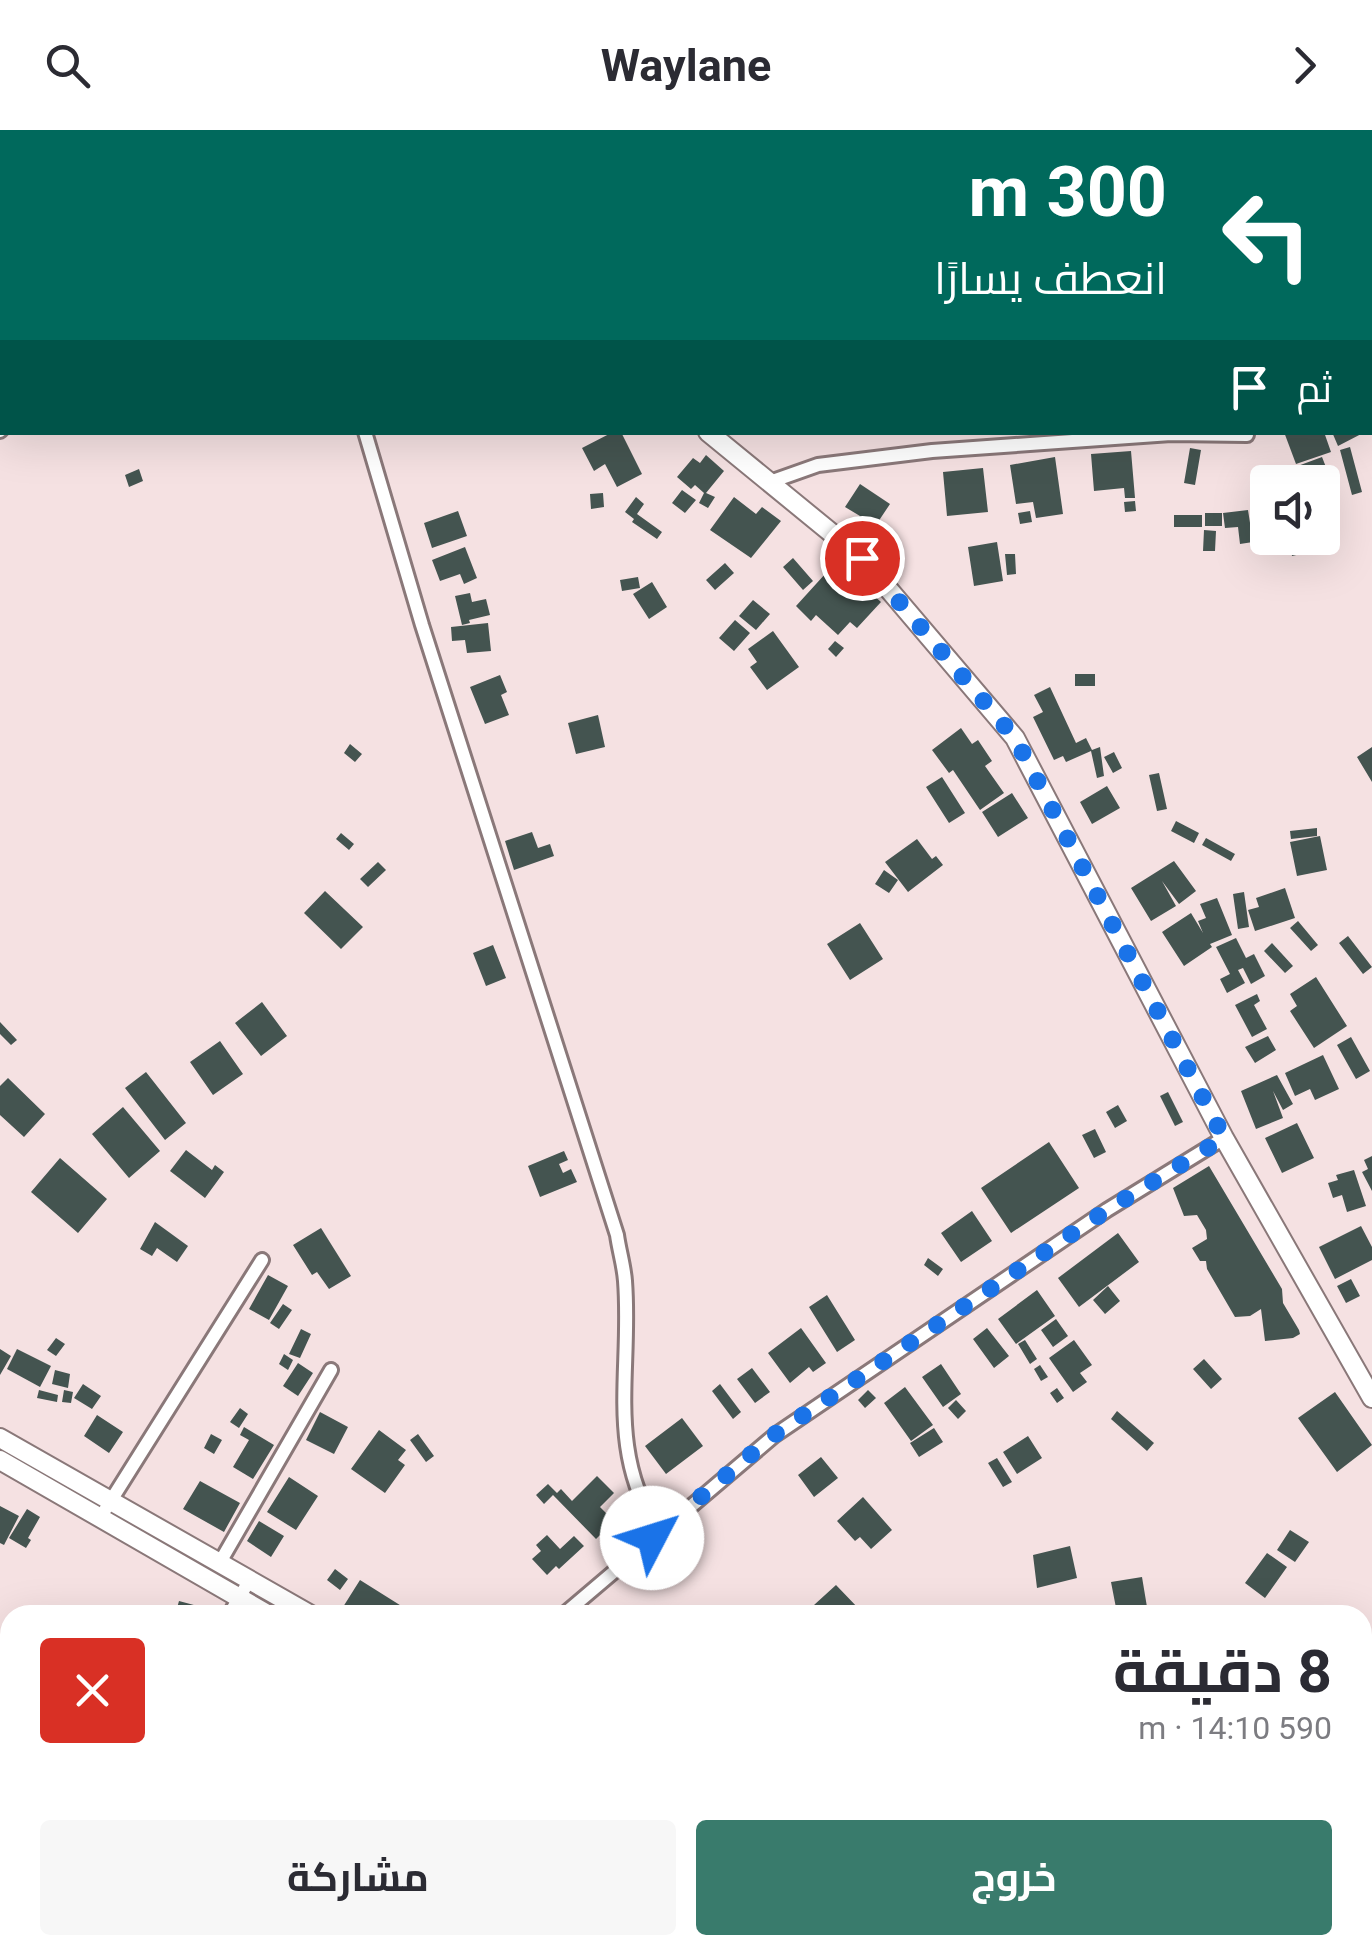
<!DOCTYPE html>
<html lang="ar">
<meta charset="utf-8">
<style>
:root{--surface:#fff;--page:#f7f7f7;--text:#2b2b33;--muted:#7c7c81;--accent:#397b6c}
body{margin:0;font-family:Roboto,Cairo,sans-serif;background:var(--page);color:var(--text);direction:rtl;height:100vh;display:flex;flex-direction:column;font-size:38px;white-space:nowrap}
*{box-sizing:border-box;margin:0}
p{font-size:32px;color:var(--muted)}
.icon{flex:none;width:55px;height:55px;fill:none;stroke:currentColor;stroke-width:2;stroke-linecap:round;stroke-linejoin:round}
.map{position:relative;flex:1;overflow:hidden;direction:ltr}
.drawer{position:absolute;left:0px;top:1475px;width:1372px;height:350px;display:flex;flex-direction:column;background:var(--surface);border-radius:30px 30px 0 0;box-shadow:0 10px 40px #0002;direction:rtl}
.drawer>*{flex:none}
.top-card{position:absolute;left:0px;top:0px;width:1372px;height:305px;box-shadow:0 10px 40px #0002;direction:rtl;background:#00695c;color:#fff;overflow:hidden}
.buttons{position:absolute;left:1250px;top:335px;display:grid;gap:20px}
.buttons a{display:grid;place-items:center;width:90px;height:90px;border-radius:10px;background:var(--surface);box-shadow:0 10px 40px #0002;font-size:50px}
.pin{position:absolute;display:grid;place-items:center;width:85px;height:85px;color:#fff;margin:-42px;border:5px solid #fff;border-radius:50%;box-shadow:0 2px 10px #0007}
.me{position:absolute;width:110px;margin:-55px;rotate:50deg;stroke-linejoin:round;filter:drop-shadow(0 0 8px #0008)}
.turn{display:flex;align-items:center;gap:35px;height:210px;padding:0 40px;font-size:45px}
.turn .icon{width:130px;height:130px;stroke-width:2.5}
.turn b{display:block;font-size:70px;line-height:85px}
.then{display:flex;align-items:center;height:95px;padding:0 40px;background:#0003;gap:20px;font-size:38px}
.round{display:grid;place-items:center;flex:none;width:105px;height:105px;border-radius:10px;background:var(--page)}
.summary{display:flex;align-items:center;justify-content:space-between;height:170px;padding:0 40px}
h1{font-size:60px;font-weight:700;line-height:75px}
.cta{display:flex;gap:20px;margin-top:auto;padding:20px 40px}
.cta a{flex:1;height:115px;border-radius:10px;background:var(--accent);color:#fff;font-size:40px;font-weight:700;line-height:115px;text-align:center}
.cta a+a{background:var(--page);color:var(--text)}
header{display:flex;justify-content:space-between;align-items:center;height:130px;padding:0 40px;background:var(--surface);font-size:45px;font-weight:700}
.map>svg:first-child{display:block}
</style>
<header><svg class="icon" aria-label="forward" viewBox="0 0 24 24"><path d="M9 5l7 7-7 7"/></svg>Waylane<svg class="icon" aria-label="search" viewBox="0 0 24 24"><circle cx="10" cy="10" r="6"/><path d="M15 15l6 6"/></svg></header>
<div class="map">
<svg width="1372" height="1825" viewBox="0 0 1372 1825">
<rect width="100%" height="100%" fill="#f5e1e2"/>
<path fill="#eed1d2" d="M892,1815H1038L1047,1825H881Z"/>
<path fill="#445450" d="M613,302H621L642,344L617,357L605,334L594,341L582,318Z
M1284,302H1324L1331,322L1296,334Z
M1332,302H1365L1338,316Z
M1350,317L1362,362L1352,365L1340,320Z
M1190,318L1201,320L1195,355L1184,353Z
M1131,321L1135,368H1125L1124,358L1094,361L1091,324Z
M706,325L724,341L706,363L715,367L708,378L699,373L704,363L695,355L691,359L677,347L693,328L700,333Z
M1055,327L1063,384L1036,388L1033,372L1016,374L1010,335Z
M1322,327L1339,370L1322,376V352H1301L1295,337Z
M983,338L988,382L947,386L943,342Z
M139,339L143,351L129,357L125,345Z
M860,354L890,374L870,404L854,394L860,386L845,377Z
M682,360L696,370L685,383L672,373Z
M603,363L604,377L591,379L590,364Z
M636,367L644,374L637,384L662,402L657,409L632,392L634,389L625,382Z
M734,367L756,384L762,377L781,391L751,428L710,400Z
M1135,371L1136,381L1125,382L1124,372Z
M1248,380L1253,412L1240,414L1238,397L1225,398L1223,383Z
M458,381L467,406L432,418L424,393Z
M1030,381L1032,392L1020,394L1018,383Z
M1205,383H1222V396H1205Z
M1174,385H1202V397H1174Z
M1204,400L1216,401L1215,421H1203Z
M1311,410L1313,421L1292,426L1290,414Z
M997,412L1003,451L974,456L968,417Z
M465,417L477,448L464,454L460,444L440,451L432,430Z
M1005,424H1015L1016,444L1007,445Z
M793,428L813,451L803,460L783,437Z
M836,432L881,472L857,498L850,492L838,505L816,485L811,491L796,476Z
M725,433L734,443L715,460L706,450Z
M638,447L640,458L622,461L620,450Z
M652,452L667,477L649,489L633,464Z
M470,463L472,472L486,469L490,485L469,490L470,493L462,495L455,466Z
M753,470L770,484L756,500L739,486Z
M735,490L750,503L734,521L719,508Z
M488,493L491,521L467,523L465,510L452,511L451,497Z
M773,501L799,537L767,560L750,537L757,532L748,519Z
M835,511L844,518L836,527L828,519Z
M1075,544H1095V556H1075Z
M500,545L507,562L501,565L509,585L485,594L470,557Z
M1050,557L1076,613L1086,608L1092,620L1100,617L1104,646L1097,648L1091,621L1066,632L1063,626L1054,630L1033,587L1043,582L1034,565Z
M598,585L605,617L576,624L568,593Z
M961,598L972,614L978,610L992,631L985,636L1004,663L980,680L953,640L949,643L932,620Z
M350,614L362,624L355,632L344,623Z
M1372,617V652L1357,627Z
M1114,622L1122,638L1113,643L1104,627Z
M1159,643L1167,679L1157,681L1149,645Z
M942,647L965,683L949,693L926,657Z
M1107,656L1120,678L1092,694L1080,672Z
M1012,663L1028,688L998,707L982,682Z
M1176,691L1199,703L1194,713L1171,701Z
M1317,698V706L1291,709L1290,701Z
M532,702L538,718L550,714L554,726L514,740L505,711Z
M341,703L354,714L349,720L336,709Z
M1320,706L1327,740L1297,746L1290,712Z
M1206,708L1235,724L1231,731L1202,715Z
M917,709L932,729L936,726L943,735L908,762L885,732Z
M1174,731L1196,761L1179,774L1162,751L1176,776L1151,791L1131,758Z
M378,732L386,740L368,757L360,749Z
M884,740L898,750L889,763L875,754Z
M1285,758L1295,788L1255,801L1248,780L1259,777L1256,768Z
M325,761L363,797L341,819L304,783Z
M1244,762L1249,797L1238,799L1233,764Z
M1217,768L1232,805L1210,814L1212,817L1184,836L1162,802L1191,783L1203,803L1198,791L1206,788L1200,774Z
M1298,791L1318,815L1311,821L1290,798Z
M860,793L883,829L850,850L827,814Z
M1348,806L1372,837L1363,844L1339,813Z
M1236,808L1246,828L1254,824L1265,846L1251,854L1243,838L1238,840L1245,853L1227,863L1220,849L1230,844L1216,817Z
M1272,813L1293,836L1285,843L1264,821Z
M493,815L506,848L486,856L473,823Z
M1316,847L1347,896L1314,918L1290,881L1297,876L1290,864Z
M1257,864L1260,871L1254,875L1267,899L1252,907L1235,875Z
M262,872L287,906L261,926L235,893Z
M0,892L17,910L11,915L0,904Z
M1268,906L1276,920L1255,933L1245,917Z
M1351,907L1370,941L1356,949L1337,915Z
M220,911L243,944L213,965L190,932Z
M1323,925L1339,959L1315,970L1310,959L1295,966L1285,943Z
M146,942L186,993L165,1010L125,958Z
M1277,945L1293,974L1283,980L1273,961L1283,988L1256,999L1241,961Z
M8,948L45,984L24,1007L0,985V956Z
M1168,962L1183,992L1175,996L1160,966Z
M1118,975L1127,991L1115,998L1106,982Z
M123,977L160,1021L129,1048L92,1004Z
M1297,993L1314,1028L1282,1043L1265,1008Z
M1095,999L1106,1022L1094,1028L1082,1005Z
M1049,1012L1079,1058L1011,1103L981,1058Z
M186,1020L212,1040L215,1035L224,1042L205,1068L170,1041Z
M564,1021L568,1030L559,1034L563,1043L571,1039L577,1052L540,1067L528,1036Z
M1372,1026V1061L1362,1042L1368,1039L1364,1030Z
M60,1028L107,1069L78,1103L31,1062Z
M1209,1036L1282,1159L1283,1173L1299,1200L1300,1204L1293,1208L1265,1211L1261,1179L1250,1186L1235,1187L1207,1139L1206,1131H1200L1192,1118L1207,1109L1206,1100L1197,1085L1184,1086L1173,1058Z
M1354,1040L1366,1076L1347,1082L1342,1065L1333,1068L1328,1053L1338,1050L1336,1045Z
M972,1081L992,1111L961,1132L941,1103Z
M155,1092L188,1116L177,1132L157,1118L152,1126L140,1119Z
M1361,1096L1372,1117V1130L1335,1149L1319,1117Z
M321,1098L351,1146L329,1159L317,1142L312,1145L293,1115Z
M1118,1103L1139,1132L1079,1177L1058,1148Z
M928,1128L943,1139L938,1146L924,1135Z
M268,1145L288,1156L269,1190L249,1179Z
M1351,1149L1360,1166L1346,1173L1337,1156Z
M1108,1156L1120,1171L1105,1184L1093,1170Z
M1037,1160L1055,1186L1016,1214L998,1189Z
M827,1165L855,1210L837,1222L809,1177Z
M283,1174L292,1180L279,1199L270,1193Z
M1056,1189L1068,1206L1053,1217L1041,1200Z
M801,1198L826,1233L813,1242L809,1237L790,1253L768,1223Z
M987,1198L1009,1226L994,1238L973,1209Z
M301,1199L311,1204L300,1228L289,1224Z
M56,1208L65,1214L56,1226L47,1220Z
M1025,1210L1037,1229L1030,1234L1018,1214Z
M1074,1210L1092,1235L1080,1243L1087,1252L1073,1262L1049,1228Z
M0,1219L11,1226L0,1245Z
M17,1219L51,1236L40,1257L7,1239Z
M284,1224L293,1230L288,1240L279,1234Z
M1204,1229L1222,1249L1211,1259L1193,1239Z
M298,1233L313,1243L298,1266L283,1256Z
M941,1234L961,1264L943,1277L922,1247Z
M1040,1235L1048,1247L1041,1251L1034,1239Z
M752,1238L770,1262L755,1273L737,1249Z
M55,1240L70,1244L68,1258L52,1254Z
M83,1254L101,1266L92,1279L74,1268Z
M720,1254L741,1282L733,1289L712,1261Z
M905,1257L933,1295L911,1311L884,1273Z
M1057,1258L1064,1268L1057,1273L1050,1263Z
M39,1260L58,1265L57,1272L37,1268Z
M64,1260L73,1262L71,1273L62,1272Z
M868,1260L876,1268L865,1278L858,1270Z
M1335,1262L1372,1315L1337,1342L1298,1288Z
M956,1270L966,1281L958,1289L948,1278Z
M240,1278L248,1284L239,1298L230,1292Z
M1117,1281L1154,1313L1147,1321L1111,1289Z
M320,1282L348,1297L334,1324L306,1310Z
M97,1285L123,1302L109,1323L84,1306Z
M682,1288L703,1316L666,1344L645,1316Z
M244,1297L274,1315L253,1349L233,1337L249,1310L240,1305Z
M934,1298L943,1312L919,1327L910,1313Z
M379,1300L406,1320L398,1330L405,1335L385,1363L351,1339Z
M211,1304L222,1310L214,1324L204,1318Z
M418,1304L434,1326L426,1332L410,1310Z
M1028,1306L1042,1328L1017,1344L1003,1322Z
M821,1327L838,1348L814,1367L798,1345Z
M997,1328L1012,1352L1003,1357L988,1333Z
M597,1346L614,1363L600,1377L614,1391L596,1409L553,1365L544,1374L536,1365L548,1354L557,1363L561,1359L572,1371Z
M289,1347L318,1366L296,1400L267,1382Z
M200,1351L240,1373L224,1402L183,1379Z
M863,1367L892,1400L871,1419L860,1407L855,1411L837,1391Z
M0,1376L19,1386L4,1415L0,1413Z
M27,1379L40,1387L28,1408L31,1410L26,1418L9,1408Z
M259,1391L284,1406L271,1427L247,1411Z
M1290,1400L1309,1412L1295,1432L1277,1420Z
M547,1405L560,1419L574,1406L584,1416L559,1439L556,1436L547,1445L532,1429L541,1421L536,1415Z
M1070,1416L1077,1448L1037,1458L1033,1425Z
M1267,1423L1287,1437L1265,1468L1245,1453Z
M335,1439L348,1449L340,1460L327,1450Z
M1142,1447L1147,1477L1117,1483L1111,1452Z
M360,1450L403,1477L398,1485H355L343,1477Z
M836,1455L860,1480L855,1485H803Z
M179,1471L205,1478L203,1485H175Z
M0,1570L10,1580V1589L0,1580Z
M5,1713L10,1716V1773L0,1768L7,1754L0,1750L7,1733L0,1729Z
M0,1783L10,1788V1814L0,1810Z
M49,1815H91L97,1818L93,1825H44Z
M363,1815H410L402,1825H377Z
M483,1815H504L512,1825H477L486,1818Z
M690,1815H716L711,1825Z
M890,1815H910L919,1823L887,1825L884,1822Z
M925,1815H951L939,1825H933Z
M998,1815H1002L1011,1825H987Z
M1089,1815H1178L1185,1821L1182,1825H1088L1084,1822Z
M1260,1815H1284L1274,1825Z
M1290,1815H1342L1333,1825H1301Z"/>
<g fill="none" stroke-linecap="round" stroke-linejoin="round">
<defs>
<path id="street" d="M89,2L93,0
M288,2L291,0
M0,59L2,57
M0,301L2,299
M365,302L422,495L617,1105C619,1120 624,1136 625,1151C632,1242 605,1319 659,1402
M770,352L818,335L932,321L1171,304L1247,305
M100,1388L262,1130
M219,1434L331,1240
M229,1485L249,1451
M563,1485L775,1305L1107,1080L1224,1008
M0,1515L10,1521
M1362,1646L1372,1640
M1362,1762L1372,1774
M1050,1815L1058,1825
M30,1825L36,1815
M724,1825L732,1815
M864,1825L875,1815
M1354,1825L1372,1808"/>
<path id="secondary" d="M410,0L411,2
M708,302L862,428L1015,608L1224,1008L1372,1268
M0,1308L311,1485
M0,1330L269,1485
M752,1815L764,1825
M796,1815L806,1825
M341,1825L348,1815"/>
</defs>
<use href="#street" stroke="#8a7879" stroke-width="18"/>
<use href="#secondary" stroke="#8a7879" stroke-width="22"/>
<use href="#street" stroke="#fff" stroke-width="12"/>
<use href="#secondary" stroke="#fff" stroke-width="18"/>
</g>
<g fill="none" stroke-linecap="round" stroke-linejoin="round">
<path stroke="#1a73e8" stroke-width="18" stroke-dasharray="0 32.4" d="M652,1408L774,1305L1107,1080L1224,1008L1015,608L862,428"/>
</g>
</svg>
<div class="buttons">
<a><svg class="icon" aria-label="sound" viewBox="0 0 24 24"><path d="M4 9h4l5-4v14l-5-4H4zM17 9q2 3 0 6"/></svg></a>
</div>
<div class="pin" style="left:862px;top:428px;background:#d93025"><svg class="icon" aria-label="arrive" viewBox="0 0 24 24"><path d="M6 21V4h12l-3 4 3 4H6"/></svg></div>
<svg class="me" style="left:652px;top:1408px" viewBox="-20 -20 40 40"><circle r="19" fill="#fff"/><path d="M0-13L10 11 0 6-10 11z" fill="#1a73e8"/></svg>
<div class="top-card">
<div class="turn"><svg class="icon" aria-label="left" viewBox="0 0 24 24"><path d="M17 20v-9H6M10 6l-5 5 5 5"/></svg><div><b>300 m</b>انعطف يسارًا</div></div>
<div class="then">ثم<svg class="icon" aria-label="arrive" viewBox="0 0 24 24"><path d="M6 21V4h12l-3 4 3 4H6"/></svg></div>
</div>
<section class="drawer">
<div class="summary"><div><h1>8 دقيقة</h1><p>590 m · 14:10</p></div><a class="round" style="background:#d93025;color:#fff"><svg class="icon" aria-label="close" viewBox="0 0 24 24"><path d="M6 6l12 12M18 6L6 18"/></svg></a></div>
<div class="cta"><a>خروج</a><a>مشاركة</a></div>
</section>
</div>
